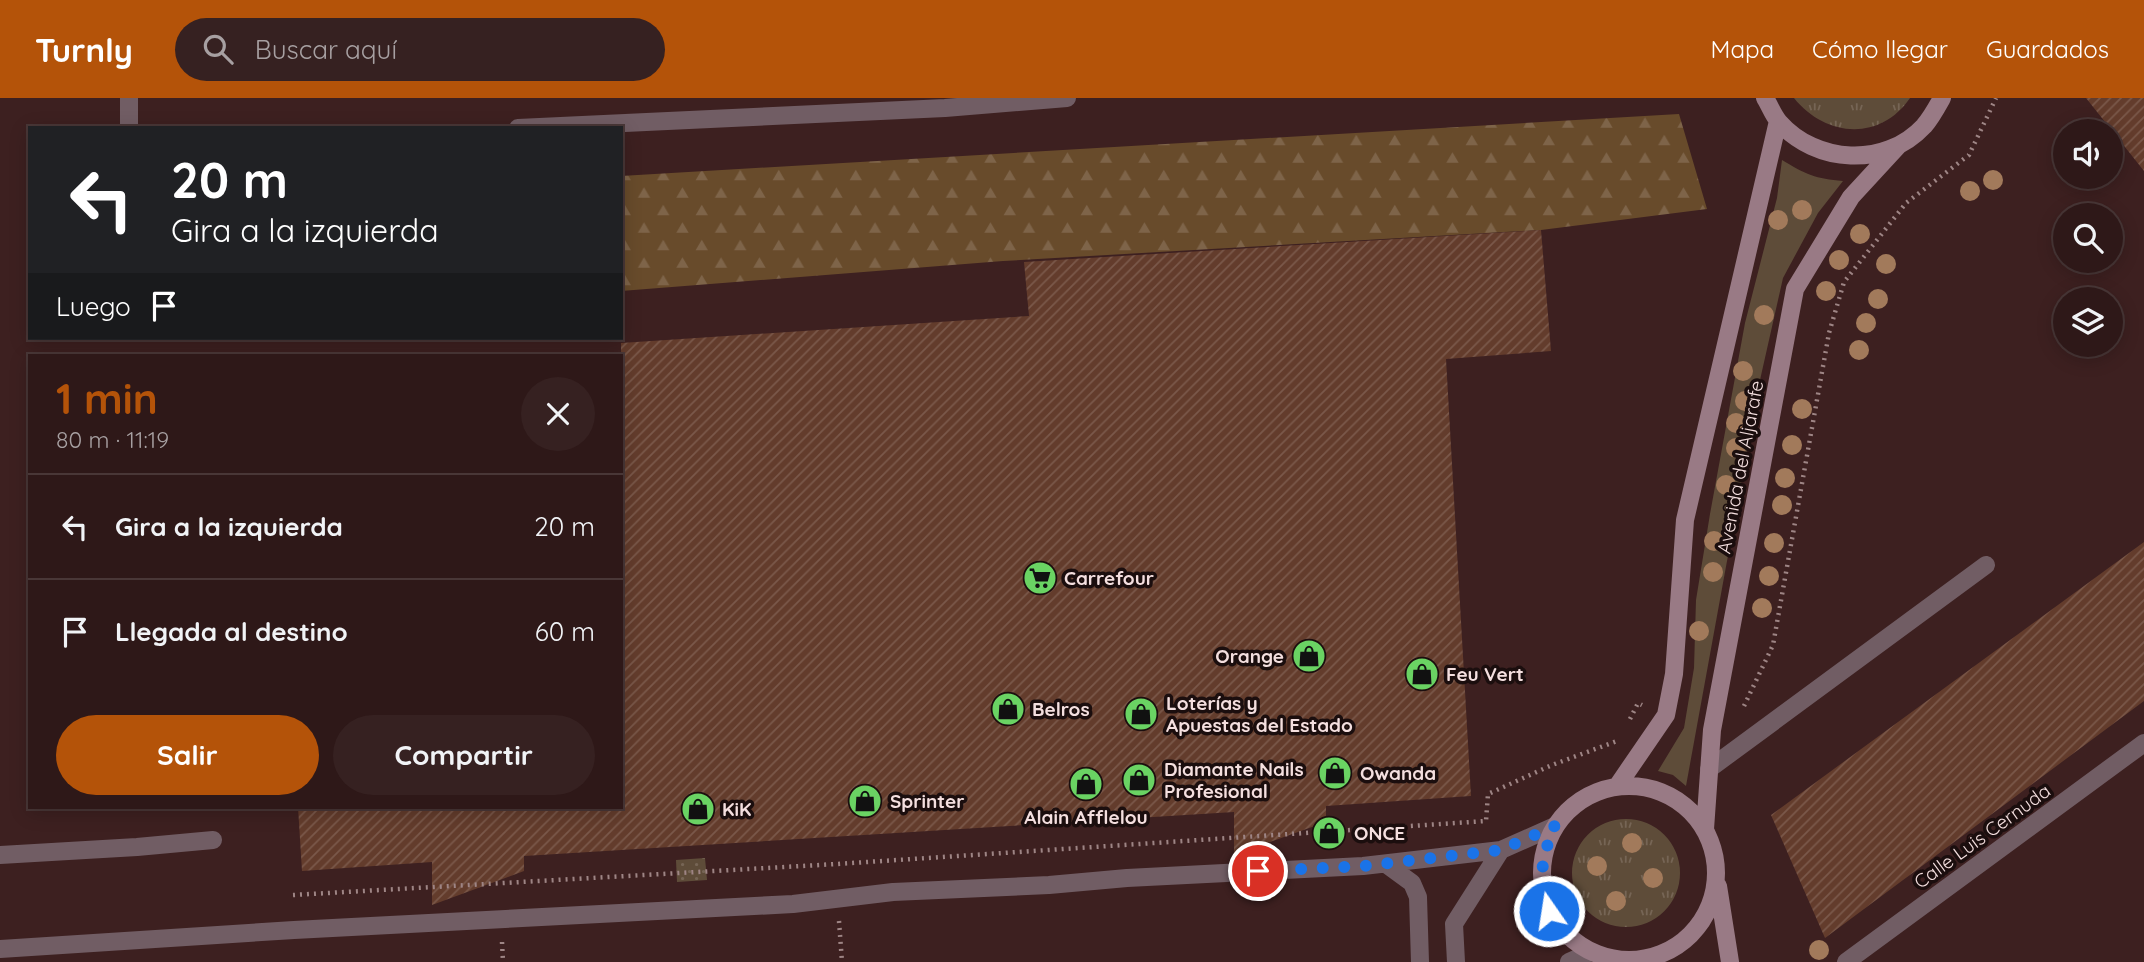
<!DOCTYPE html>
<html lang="es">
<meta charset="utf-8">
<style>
:root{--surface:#2e1818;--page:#362121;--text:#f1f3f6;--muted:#a7a0a2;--line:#493737;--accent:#b45309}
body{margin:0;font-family:Quicksand,sans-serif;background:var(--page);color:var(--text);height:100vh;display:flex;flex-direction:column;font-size:26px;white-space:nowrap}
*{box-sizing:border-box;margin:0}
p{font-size:23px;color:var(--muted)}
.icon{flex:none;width:38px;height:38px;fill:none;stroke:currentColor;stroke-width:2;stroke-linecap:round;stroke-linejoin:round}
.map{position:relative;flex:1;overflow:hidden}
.details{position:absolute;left:28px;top:256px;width:595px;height:455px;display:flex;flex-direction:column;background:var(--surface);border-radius:0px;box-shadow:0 4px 18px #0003,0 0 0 2px var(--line)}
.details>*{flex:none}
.hud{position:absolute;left:28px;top:28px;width:595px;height:214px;border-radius:0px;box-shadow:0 4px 18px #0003,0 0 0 2px var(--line);background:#202124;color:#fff;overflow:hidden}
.controls{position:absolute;left:2053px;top:21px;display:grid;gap:14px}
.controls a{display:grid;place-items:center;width:70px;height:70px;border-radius:50%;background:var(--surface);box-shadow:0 4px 18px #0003,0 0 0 2px var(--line);font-size:35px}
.pin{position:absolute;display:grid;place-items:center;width:60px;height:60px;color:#fff;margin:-30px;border:4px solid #fff;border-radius:50%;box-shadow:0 2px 7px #0007}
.me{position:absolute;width:77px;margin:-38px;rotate:347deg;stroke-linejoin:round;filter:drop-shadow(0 0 5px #0008)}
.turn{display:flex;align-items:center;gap:24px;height:147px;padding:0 28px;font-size:32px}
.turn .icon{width:91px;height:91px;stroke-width:2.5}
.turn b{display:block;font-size:49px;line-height:60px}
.then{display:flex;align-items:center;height:66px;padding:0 28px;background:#0003;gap:14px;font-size:26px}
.round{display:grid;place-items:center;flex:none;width:74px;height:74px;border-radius:37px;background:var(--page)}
.headline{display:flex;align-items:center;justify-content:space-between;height:119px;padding:0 28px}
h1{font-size:42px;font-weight:700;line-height:52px;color:var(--accent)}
.button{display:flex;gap:14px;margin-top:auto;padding:14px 28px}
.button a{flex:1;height:80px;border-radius:42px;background:var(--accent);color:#fff;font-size:28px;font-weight:700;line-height:80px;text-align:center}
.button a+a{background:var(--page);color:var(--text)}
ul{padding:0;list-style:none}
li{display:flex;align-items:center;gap:21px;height:105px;padding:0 28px;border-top:2px solid var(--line)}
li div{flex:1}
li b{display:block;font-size:26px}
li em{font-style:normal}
header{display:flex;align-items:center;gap:42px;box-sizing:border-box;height:98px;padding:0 35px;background:var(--accent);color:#fff}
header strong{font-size:33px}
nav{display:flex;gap:38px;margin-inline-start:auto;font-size:24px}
.search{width:490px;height:63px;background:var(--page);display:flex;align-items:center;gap:18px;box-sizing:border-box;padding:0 24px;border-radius:38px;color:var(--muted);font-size:26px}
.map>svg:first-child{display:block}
</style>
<header>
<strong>Turnly</strong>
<div class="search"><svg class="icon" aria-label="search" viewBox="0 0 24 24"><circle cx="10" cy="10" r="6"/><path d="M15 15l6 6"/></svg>Buscar aquí</div>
<nav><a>Mapa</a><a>Cómo llegar</a><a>Guardados</a></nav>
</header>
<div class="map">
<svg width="2144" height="864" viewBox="0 0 2144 864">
<defs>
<pattern id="grass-tufts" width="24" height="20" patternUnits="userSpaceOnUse" patternTransform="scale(1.75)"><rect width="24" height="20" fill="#5e4c39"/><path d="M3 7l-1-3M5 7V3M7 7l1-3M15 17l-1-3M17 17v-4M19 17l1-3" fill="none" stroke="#766555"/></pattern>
<pattern id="forest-firs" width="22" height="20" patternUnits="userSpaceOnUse" patternTransform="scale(1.75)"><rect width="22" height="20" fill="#684b2b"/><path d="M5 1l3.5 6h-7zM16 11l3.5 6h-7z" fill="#7e6449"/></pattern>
<pattern id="park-dots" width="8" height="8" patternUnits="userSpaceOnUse" patternTransform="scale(1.75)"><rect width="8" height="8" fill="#5e4c39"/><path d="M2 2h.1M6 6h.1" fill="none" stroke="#766555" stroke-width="1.8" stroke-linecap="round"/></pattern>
<pattern id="building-hatch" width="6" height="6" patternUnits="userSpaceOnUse" patternTransform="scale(1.75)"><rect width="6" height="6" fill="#633c2c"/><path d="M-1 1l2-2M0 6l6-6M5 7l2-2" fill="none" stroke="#7a584a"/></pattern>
</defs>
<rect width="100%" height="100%" fill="#3d2020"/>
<path fill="url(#grass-tufts)" d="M1794,0H1910C1880,44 1825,39 1794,0Z
M1572 775a54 54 0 1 1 108 0a54 54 0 1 1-108 0Z"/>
<path fill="url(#forest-firs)" d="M1679,16L1707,111L1541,132L1003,163L621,193V78Z"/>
<path fill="url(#park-dots)" d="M705,760L707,782L677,784L676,762Z"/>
<path fill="#5e4c39" d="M1782,62C1805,76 1816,81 1843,83L1818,115L1783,180L1760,282L1686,688L1673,677L1658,673L1684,630L1694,570L1696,502L1710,416L1745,225L1777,100Z"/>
<path fill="url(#building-hatch)" d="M2086,0H2144V73Z
M1541,132L1551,253L1446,261L1471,698L1326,708V724L1234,757V714L524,758V773L432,807V764L302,773L298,709H621V245L1029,218L1024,164Z
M2144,444V603L1825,840L1771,717Z"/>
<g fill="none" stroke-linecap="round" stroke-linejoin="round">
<path stroke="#9e8585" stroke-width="4.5" stroke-dasharray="2 5" stroke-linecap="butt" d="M1744,608L1773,547L1829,235L1844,184L1906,105L1969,57L1996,0
M1630,621L1638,605L1642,607
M293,797L837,766L1486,723L1488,696L1552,667L1617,643
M839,823L842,864
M502,844L503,864"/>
<path stroke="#715d64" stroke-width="18" d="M1709,671L1986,467
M0,757L137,749L213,742
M1386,766L1412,785L1418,799L1420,864
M0,851L294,832L793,806L893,794L1049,787L1127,780L1363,768L1501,752
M1456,864L1454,826L1501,752L1555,728
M1569,864L1591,854"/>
<path stroke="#715d64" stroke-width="18" d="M129,0V30
M518,30L945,10L1067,0
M1846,864L2144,645"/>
<path stroke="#997a85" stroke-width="18" d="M1765,0C1770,8 1773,17 1779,24C1816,66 1885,70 1924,28C1931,20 1937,9 1942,0
M1618,687L1666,617L1674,576L1685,422L1778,23
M1542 775a87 87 0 1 1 174 0a87 87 0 1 1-174 0Z
M1705,731L1712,632L1795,191L1851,99L1898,48
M1718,788L1730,864"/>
</g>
<g fill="#a27a5b">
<circle cx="1993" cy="82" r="10"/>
<circle cx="1970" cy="93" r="10"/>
<circle cx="1802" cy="112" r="10"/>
<circle cx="1778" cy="122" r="10"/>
<circle cx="1860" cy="136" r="10"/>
<circle cx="1839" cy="162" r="10"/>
<circle cx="1886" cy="166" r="10"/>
<circle cx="1826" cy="193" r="10"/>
<circle cx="1878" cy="201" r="10"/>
<circle cx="1764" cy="217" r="10"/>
<circle cx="1866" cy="225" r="10"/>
<circle cx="1859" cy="252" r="10"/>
<circle cx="1743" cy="273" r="10"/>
<circle cx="1745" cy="303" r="10"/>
<circle cx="1802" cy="311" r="10"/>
<circle cx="1736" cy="325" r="10"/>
<circle cx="1792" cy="347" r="10"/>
<circle cx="1736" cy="350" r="10"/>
<circle cx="1785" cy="380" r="10"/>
<circle cx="1726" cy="387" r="10"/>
<circle cx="1782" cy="407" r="10"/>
<circle cx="1714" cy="443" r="10"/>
<circle cx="1774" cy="445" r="10"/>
<circle cx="1713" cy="474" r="10"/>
<circle cx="1769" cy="478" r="10"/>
<circle cx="1762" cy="510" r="10"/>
<circle cx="1699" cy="533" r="10"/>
<circle cx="1632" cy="745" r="10"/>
<circle cx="1597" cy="768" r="10"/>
<circle cx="1653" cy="780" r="10"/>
<circle cx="1616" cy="803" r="10"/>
<circle cx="1819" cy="852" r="10"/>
</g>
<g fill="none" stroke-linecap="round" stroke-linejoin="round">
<path stroke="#1a73e8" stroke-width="12" stroke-dasharray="0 21.6" d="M1258,773L1363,768L1501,752L1555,728C1540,763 1539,776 1549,813"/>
</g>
<defs>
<symbol id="supermarket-disc" viewBox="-11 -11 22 22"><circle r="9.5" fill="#6ad363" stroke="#1b0e0e"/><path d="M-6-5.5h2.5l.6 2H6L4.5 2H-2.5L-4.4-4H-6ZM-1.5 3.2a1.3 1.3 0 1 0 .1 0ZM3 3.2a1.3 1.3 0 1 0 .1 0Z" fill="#111"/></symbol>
<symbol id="shop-disc" viewBox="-11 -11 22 22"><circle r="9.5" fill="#6ad363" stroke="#1b0e0e"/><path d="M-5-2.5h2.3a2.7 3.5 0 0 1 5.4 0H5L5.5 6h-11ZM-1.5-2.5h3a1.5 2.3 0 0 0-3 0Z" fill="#111"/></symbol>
</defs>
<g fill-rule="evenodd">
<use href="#supermarket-disc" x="1021" y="461" width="38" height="38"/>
<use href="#shop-disc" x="1290" y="539" width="38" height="38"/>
<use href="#shop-disc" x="1403" y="557" width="38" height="38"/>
<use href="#shop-disc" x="989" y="592" width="38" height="38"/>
<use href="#shop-disc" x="1122" y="597" width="38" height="38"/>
<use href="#shop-disc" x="1316" y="656" width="38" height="38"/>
<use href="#shop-disc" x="1120" y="663" width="38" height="38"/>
<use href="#shop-disc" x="1067" y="667" width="38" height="38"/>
<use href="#shop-disc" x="846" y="684" width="38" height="38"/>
<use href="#shop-disc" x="679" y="692" width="38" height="38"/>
<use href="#shop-disc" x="1310" y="716" width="38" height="38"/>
</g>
<g text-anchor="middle" stroke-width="7" stroke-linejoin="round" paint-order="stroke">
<g font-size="19" fill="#f4dfdf" stroke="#1b0e0e">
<text transform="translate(1740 369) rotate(-79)" y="7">Avenida del Aljarafe</text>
<text transform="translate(1982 738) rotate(-36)" y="7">Calle Luis Cernuda</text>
</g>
<g font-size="19" font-weight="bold" fill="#f4dfdf" stroke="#1b0e0e" text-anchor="start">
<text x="1064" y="487">Carrefour</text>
<text x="1284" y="565" text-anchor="end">Orange</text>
<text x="1446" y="583">Feu Vert</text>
<text x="1166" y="612">Loterías y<tspan x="1166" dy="22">Apuestas del Estado</tspan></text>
<text x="1032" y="618">Belros</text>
<text x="1164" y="678">Diamante Nails<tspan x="1164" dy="22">Profesional</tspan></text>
<text x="1360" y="682">Owanda</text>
<text x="890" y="710">Sprinter</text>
<text x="722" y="718">KiK</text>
<text x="1086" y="726" text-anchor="middle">Alain Afflelou</text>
<text x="1354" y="742">ONCE</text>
</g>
</g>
</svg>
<div class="controls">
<a><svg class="icon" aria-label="sound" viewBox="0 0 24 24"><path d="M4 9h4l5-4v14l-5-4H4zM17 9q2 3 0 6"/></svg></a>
<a><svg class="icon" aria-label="search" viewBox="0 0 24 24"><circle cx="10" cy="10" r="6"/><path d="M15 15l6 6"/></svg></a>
<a><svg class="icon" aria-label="layers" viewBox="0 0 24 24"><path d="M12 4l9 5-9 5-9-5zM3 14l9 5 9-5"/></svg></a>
</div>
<div class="pin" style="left:1258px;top:773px;background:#d93025"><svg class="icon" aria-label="arrive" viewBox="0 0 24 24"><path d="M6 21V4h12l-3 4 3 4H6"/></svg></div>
<svg class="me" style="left:1549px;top:813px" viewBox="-20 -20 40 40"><circle r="17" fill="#1a73e8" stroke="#fff" stroke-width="3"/><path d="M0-11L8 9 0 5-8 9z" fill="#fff"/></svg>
<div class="hud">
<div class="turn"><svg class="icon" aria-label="left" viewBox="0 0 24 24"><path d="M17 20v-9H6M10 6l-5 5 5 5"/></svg><div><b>20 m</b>Gira a la izquierda</div></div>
<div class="then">Luego<svg class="icon" aria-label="arrive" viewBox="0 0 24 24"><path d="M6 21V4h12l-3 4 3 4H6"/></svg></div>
</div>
<section class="details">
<div class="headline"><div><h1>1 min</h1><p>80 m · 11:19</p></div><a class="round"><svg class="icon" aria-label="close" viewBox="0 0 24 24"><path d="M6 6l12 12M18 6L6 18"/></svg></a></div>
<ul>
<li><svg class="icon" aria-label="left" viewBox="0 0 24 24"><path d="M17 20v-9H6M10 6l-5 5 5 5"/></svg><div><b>Gira a la izquierda</b></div><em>20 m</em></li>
<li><svg class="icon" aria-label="arrive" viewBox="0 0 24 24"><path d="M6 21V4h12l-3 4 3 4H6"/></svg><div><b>Llegada al destino</b></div><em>60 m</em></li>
</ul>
<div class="button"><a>Salir</a><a>Compartir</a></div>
</section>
</div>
